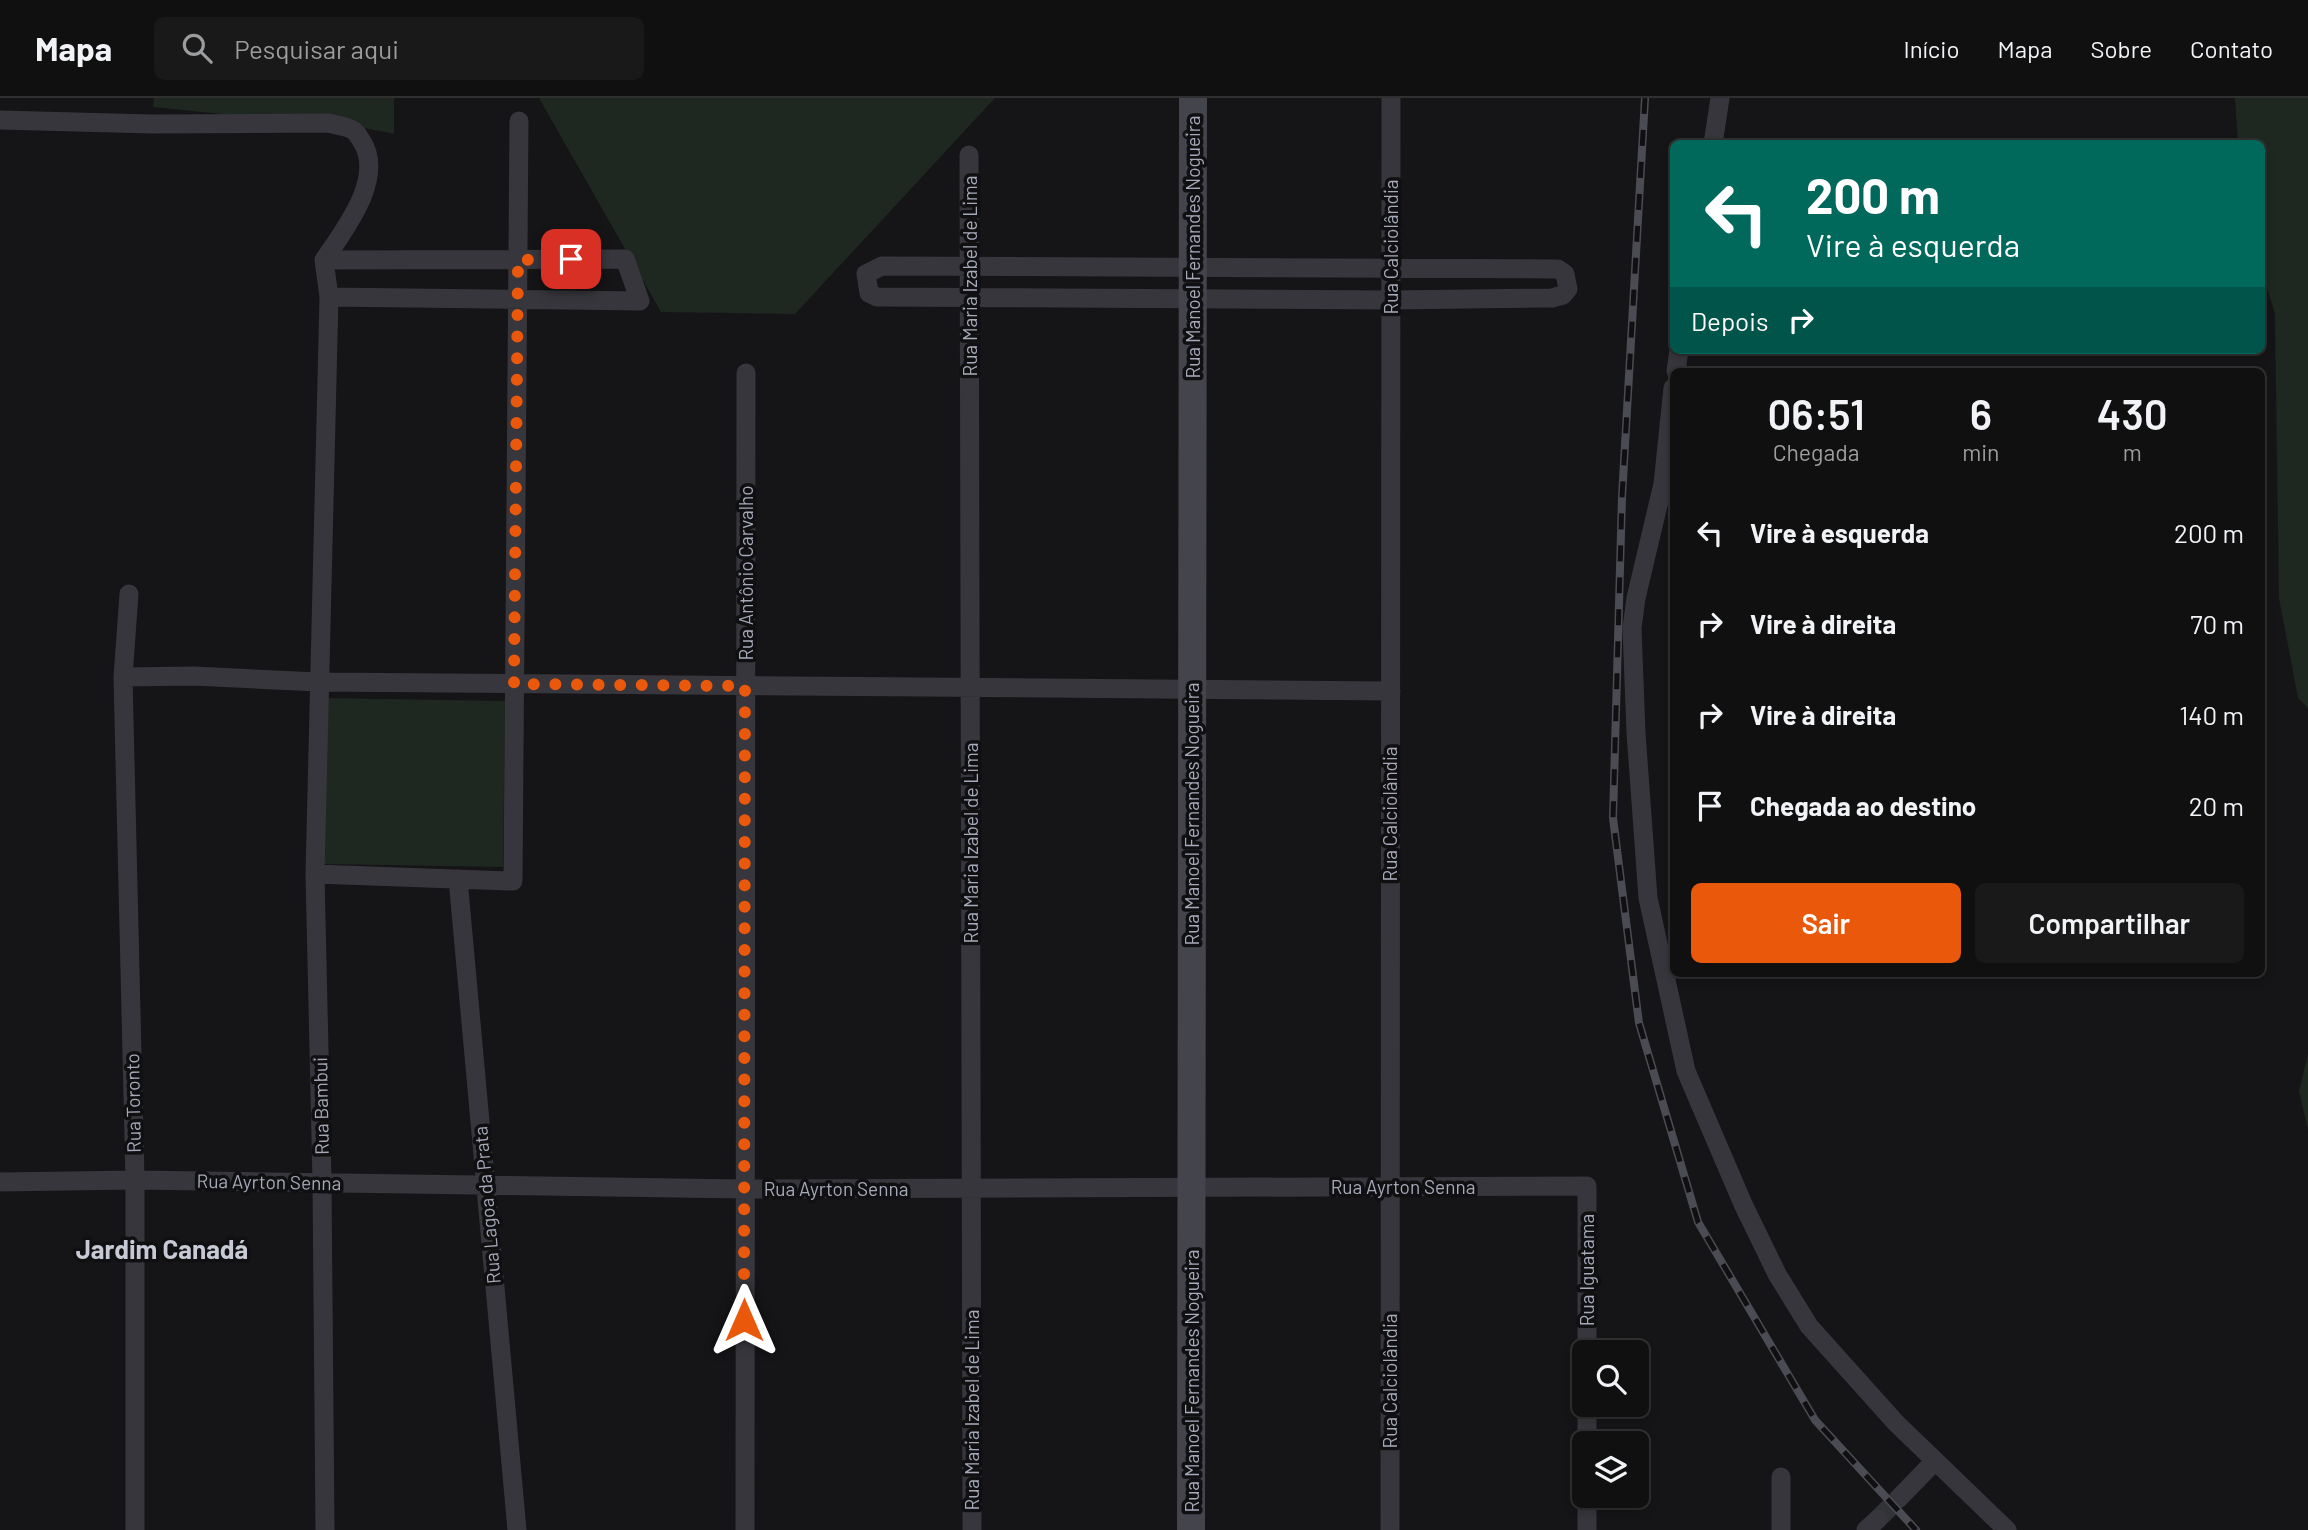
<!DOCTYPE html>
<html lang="pt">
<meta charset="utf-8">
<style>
:root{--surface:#101011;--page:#19191a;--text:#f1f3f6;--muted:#9c9d9f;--line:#303031;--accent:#ea580c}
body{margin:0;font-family:Barlow,sans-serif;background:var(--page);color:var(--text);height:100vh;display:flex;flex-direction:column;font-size:26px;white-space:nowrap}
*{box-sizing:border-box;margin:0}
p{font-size:23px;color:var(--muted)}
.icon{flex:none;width:38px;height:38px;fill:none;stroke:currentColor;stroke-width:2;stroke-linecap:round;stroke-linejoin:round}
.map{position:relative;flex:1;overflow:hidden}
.details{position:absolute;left:1670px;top:270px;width:595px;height:609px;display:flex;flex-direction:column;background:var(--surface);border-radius:10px;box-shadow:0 4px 10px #0003,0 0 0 2px var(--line)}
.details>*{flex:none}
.guide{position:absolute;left:1670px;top:42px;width:595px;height:214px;border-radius:10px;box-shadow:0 4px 10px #0003,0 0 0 2px var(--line);background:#00695c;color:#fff;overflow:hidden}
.fabs{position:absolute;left:1572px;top:1242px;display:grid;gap:14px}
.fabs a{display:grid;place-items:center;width:77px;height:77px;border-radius:10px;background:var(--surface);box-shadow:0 4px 10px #0003,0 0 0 2px var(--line);font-size:35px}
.pin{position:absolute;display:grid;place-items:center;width:60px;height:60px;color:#fff;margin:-30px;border-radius:14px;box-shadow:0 4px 10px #0006}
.me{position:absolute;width:77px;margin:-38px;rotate:0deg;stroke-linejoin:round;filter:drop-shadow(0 0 5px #0008)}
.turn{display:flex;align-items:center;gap:24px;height:147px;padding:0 21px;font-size:32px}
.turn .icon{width:91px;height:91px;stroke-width:2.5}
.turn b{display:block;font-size:49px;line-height:60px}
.then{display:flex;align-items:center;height:66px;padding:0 21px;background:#0003;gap:14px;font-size:26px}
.eta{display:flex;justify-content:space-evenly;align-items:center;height:119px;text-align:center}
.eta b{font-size:42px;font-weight:600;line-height:49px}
.button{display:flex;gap:14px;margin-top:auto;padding:14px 21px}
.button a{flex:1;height:80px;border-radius:10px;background:var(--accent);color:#fff;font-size:28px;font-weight:600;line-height:80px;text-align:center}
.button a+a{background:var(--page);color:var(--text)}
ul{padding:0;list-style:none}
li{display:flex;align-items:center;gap:21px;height:91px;padding:0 21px}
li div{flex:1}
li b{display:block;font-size:26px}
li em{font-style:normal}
header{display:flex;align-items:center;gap:42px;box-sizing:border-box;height:98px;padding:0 35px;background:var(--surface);border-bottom:2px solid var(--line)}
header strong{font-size:33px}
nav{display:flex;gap:38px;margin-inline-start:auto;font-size:24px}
.search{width:490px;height:63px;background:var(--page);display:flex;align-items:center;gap:18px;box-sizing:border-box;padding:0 24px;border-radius:10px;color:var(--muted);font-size:26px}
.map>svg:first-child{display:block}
</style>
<header>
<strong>Mapa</strong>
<div class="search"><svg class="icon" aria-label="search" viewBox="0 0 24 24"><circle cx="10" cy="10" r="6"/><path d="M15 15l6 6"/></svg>Pesquisar aqui</div>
<nav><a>Início</a><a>Mapa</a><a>Sobre</a><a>Contato</a></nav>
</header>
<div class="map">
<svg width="2308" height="1432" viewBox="0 0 2308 1432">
<rect width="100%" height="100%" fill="#151517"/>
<path fill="#1f2721" d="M154,0H394V36L319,21L261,20L153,9Z
M539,0H995L795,216L661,214Z
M2235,0H2308V610L2298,600L2279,500L2275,216L2261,170V46L2238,45Z
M325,600L505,603L503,769L323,766Z
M2308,956V1032L2299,993Z"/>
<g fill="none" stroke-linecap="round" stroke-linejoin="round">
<path stroke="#323337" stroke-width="19" stroke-dasharray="19 10" stroke-linecap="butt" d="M1878,1421L1898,1401"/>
<path stroke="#36363c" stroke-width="19" d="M0,22L152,26L328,25C335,27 348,28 354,33C357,35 359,39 361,42C386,79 345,131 324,162L329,199L315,776L322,1084L325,1432
M1713,46L1720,0
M969,57L972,1432
M324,162L625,161L640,203L329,199
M882,168L1558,171L1565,176L1568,191L1563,197L1552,200L1391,202L877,199L869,195L866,176Z
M1676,273L1679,252
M1673,290L1663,386L1636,500L1632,530L1636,635L1648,800L1686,973L1743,1106L1777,1176L1809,1228L1896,1325L2007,1432
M129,496L123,579L194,578L318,584L1391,593
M123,579L135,1082V1432
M315,776L513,783L519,23
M458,781L517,1432
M0,1084L135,1082L744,1091L1587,1088V1255
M1587,1346V1307
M1898,1401L1935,1363
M745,1432L746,275
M1390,1432L1391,0
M1587,1432V1398
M1781,1432V1379
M1866,1432L1878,1421"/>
<path stroke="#44454c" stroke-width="28" d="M1191,1432L1193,0"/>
<defs>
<path id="rail" d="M1645,0L1622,399L1613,720L1639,925L1698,1124L1815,1322L1916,1432"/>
</defs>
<use href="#rail" stroke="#4b4c53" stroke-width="8"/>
<use href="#rail" stroke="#101012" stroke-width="5" stroke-dasharray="16" stroke-linecap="butt"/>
</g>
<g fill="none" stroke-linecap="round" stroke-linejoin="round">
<path stroke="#ea580c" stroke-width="12" stroke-dasharray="0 21.6" d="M571,161L518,162L514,586L745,588L744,1222"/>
</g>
<g text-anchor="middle" stroke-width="7" stroke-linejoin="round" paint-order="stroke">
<g font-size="19" fill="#a6a9b8" stroke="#101012">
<text transform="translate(1193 149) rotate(-90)" y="7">Rua Manoel Fernandes Nogueira</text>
<text transform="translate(1391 149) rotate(-90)" y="7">Rua Calciolândia</text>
<text transform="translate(970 178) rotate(-90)" y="7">Rua Maria Izabel de Lima</text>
<text transform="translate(746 475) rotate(-90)" y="7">Rua Antônio Carvalho</text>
<text transform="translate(1192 716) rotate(-90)" y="7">Rua Manoel Fernandes Nogueira</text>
<text transform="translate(1390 716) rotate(-90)" y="7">Rua Calciolândia</text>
<text transform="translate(971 745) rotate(-90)" y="7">Rua Maria Izabel de Lima</text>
<text transform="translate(133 1005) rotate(-91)" y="7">Rua Toronto</text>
<text transform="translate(321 1008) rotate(-91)" y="7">Rua Bambui</text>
<text transform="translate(269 1084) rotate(1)" y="7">Rua Ayrton Senna</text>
<text x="1403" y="1096">Rua Ayrton Senna</text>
<text x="836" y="1098">Rua Ayrton Senna</text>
<text transform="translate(487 1107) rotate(-95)" y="7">Rua Lagoa da Prata</text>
<text transform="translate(1587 1172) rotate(-90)" y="7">Rua Iguatama</text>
<text transform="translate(1192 1283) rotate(-90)" y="7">Rua Manoel Fernandes Nogueira</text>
<text transform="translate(1390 1283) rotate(-90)" y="7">Rua Calciolândia</text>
<text transform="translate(972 1312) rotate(-90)" y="7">Rua Maria Izabel de Lima</text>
</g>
<g font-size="26" font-weight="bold" fill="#c7c9d4" stroke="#101012">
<text x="162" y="1161">Jardim Canadá</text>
</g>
</g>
</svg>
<div class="fabs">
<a><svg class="icon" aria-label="search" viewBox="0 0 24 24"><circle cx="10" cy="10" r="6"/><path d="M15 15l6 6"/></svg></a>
<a><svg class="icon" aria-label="layers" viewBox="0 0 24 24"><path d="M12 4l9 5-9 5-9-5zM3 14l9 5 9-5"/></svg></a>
</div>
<div class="pin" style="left:571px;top:161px;background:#d93025"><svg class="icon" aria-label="arrive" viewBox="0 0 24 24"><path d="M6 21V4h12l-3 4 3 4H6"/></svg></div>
<svg class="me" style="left:744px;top:1222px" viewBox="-20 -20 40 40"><path d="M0-17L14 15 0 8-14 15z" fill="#ea580c" stroke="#fff" stroke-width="4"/></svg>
<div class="guide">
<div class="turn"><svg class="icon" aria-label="left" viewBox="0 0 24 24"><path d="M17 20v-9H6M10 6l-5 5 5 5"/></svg><div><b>200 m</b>Vire à esquerda</div></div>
<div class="then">Depois<svg class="icon" aria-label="right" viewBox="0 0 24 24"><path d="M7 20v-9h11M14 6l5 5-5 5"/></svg></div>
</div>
<section class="details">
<div class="eta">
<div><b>06:51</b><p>Chegada</p></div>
<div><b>6</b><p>min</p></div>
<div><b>430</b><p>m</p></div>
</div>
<ul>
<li><svg class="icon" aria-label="left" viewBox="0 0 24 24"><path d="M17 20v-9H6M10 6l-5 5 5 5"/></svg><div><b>Vire à esquerda</b></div><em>200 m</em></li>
<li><svg class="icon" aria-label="right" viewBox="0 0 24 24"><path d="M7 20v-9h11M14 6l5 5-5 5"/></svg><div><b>Vire à direita</b></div><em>70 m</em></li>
<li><svg class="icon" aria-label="right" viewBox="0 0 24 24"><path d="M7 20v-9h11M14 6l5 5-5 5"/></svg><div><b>Vire à direita</b></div><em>140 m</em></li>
<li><svg class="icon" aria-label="arrive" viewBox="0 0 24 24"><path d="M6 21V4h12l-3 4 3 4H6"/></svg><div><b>Chegada ao destino</b></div><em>20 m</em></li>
</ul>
<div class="button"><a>Sair</a><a>Compartilhar</a></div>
</section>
</div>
